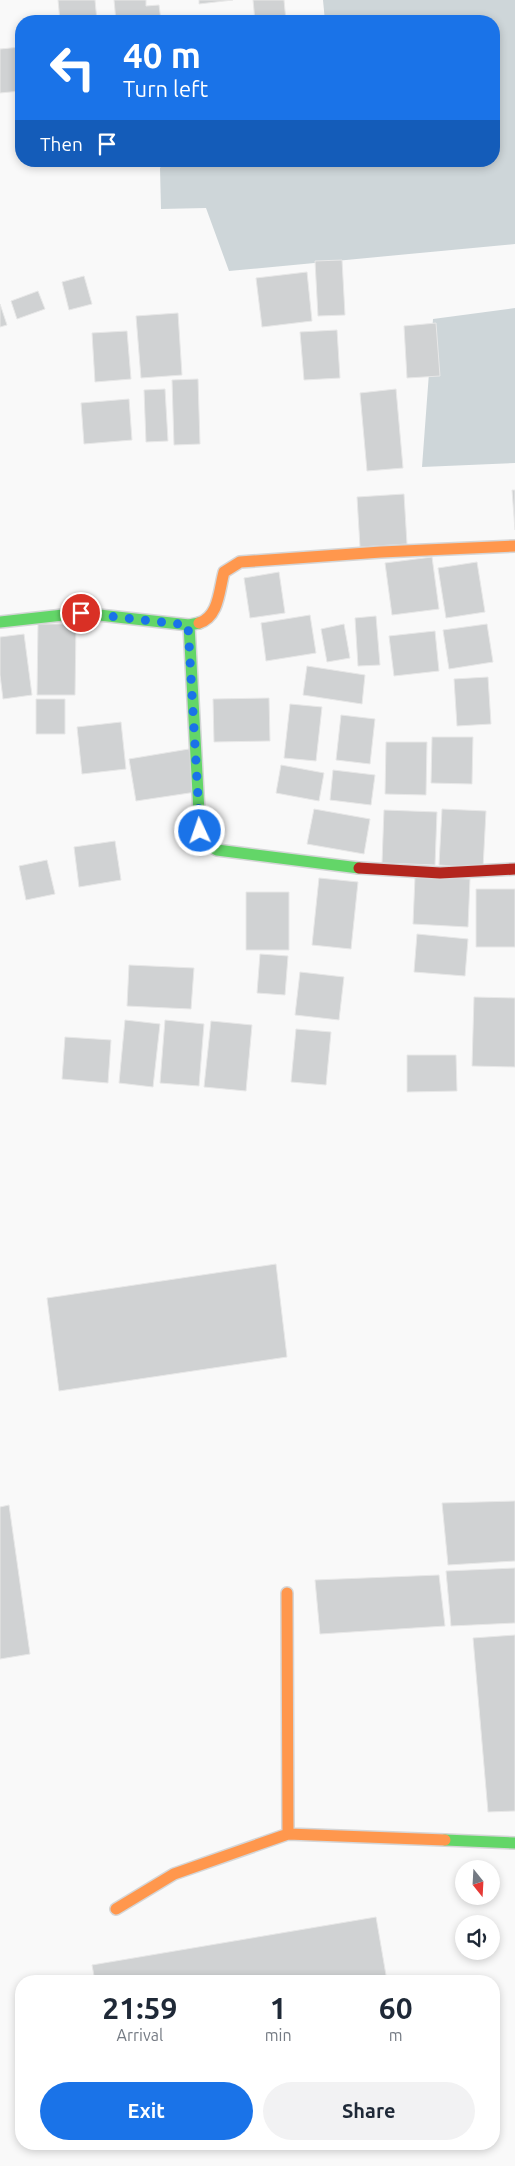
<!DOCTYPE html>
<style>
:root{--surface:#fff;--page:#f2f2f3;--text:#1f2937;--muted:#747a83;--accent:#1a73e8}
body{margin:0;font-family:Ubuntu,sans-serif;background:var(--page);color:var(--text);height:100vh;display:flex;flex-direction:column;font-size:19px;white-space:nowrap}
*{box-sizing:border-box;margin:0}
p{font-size:16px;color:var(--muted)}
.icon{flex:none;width:28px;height:28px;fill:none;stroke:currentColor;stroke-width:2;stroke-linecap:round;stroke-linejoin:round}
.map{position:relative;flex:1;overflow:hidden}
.details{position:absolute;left:15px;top:1975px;width:485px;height:175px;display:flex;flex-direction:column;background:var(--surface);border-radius:20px;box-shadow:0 2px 8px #0003}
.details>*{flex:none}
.top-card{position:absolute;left:15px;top:15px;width:485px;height:152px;border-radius:20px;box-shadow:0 2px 8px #0003;background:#1a73e8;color:#fff;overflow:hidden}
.needle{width:32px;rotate:162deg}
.tools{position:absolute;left:455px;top:1860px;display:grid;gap:10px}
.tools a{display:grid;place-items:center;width:45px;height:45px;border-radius:50%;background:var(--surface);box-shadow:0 2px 8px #0003;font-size:25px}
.pin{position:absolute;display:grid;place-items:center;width:42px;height:42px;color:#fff;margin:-21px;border:2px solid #fff;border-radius:50%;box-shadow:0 1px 5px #0007}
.me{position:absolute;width:55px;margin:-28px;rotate:357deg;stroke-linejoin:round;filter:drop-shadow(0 0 4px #0008)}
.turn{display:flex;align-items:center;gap:18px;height:105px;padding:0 25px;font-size:22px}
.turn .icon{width:65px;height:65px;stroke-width:2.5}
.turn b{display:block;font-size:35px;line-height:42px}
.then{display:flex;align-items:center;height:48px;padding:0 25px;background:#0003;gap:10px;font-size:19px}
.eta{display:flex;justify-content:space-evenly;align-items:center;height:85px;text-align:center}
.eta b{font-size:30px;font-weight:700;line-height:35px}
.cta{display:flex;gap:10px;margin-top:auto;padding:10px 25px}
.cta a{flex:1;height:58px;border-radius:30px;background:var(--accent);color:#fff;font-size:20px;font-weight:700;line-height:58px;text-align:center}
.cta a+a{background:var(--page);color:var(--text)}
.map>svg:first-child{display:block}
</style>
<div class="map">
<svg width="515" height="2166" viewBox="0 0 515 2166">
<rect width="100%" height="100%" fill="#f9f9f9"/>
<path fill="#ced6d9" d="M323,0H515V244L229,271L206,208L161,209L160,168L165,161H494V21H325Z
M515,308V463L422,467L433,319Z"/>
<path fill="#d0d2d3" stroke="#e8e8e8" d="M58,0H95L97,21H60Z
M114,0H146V6L159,5L161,21H116Z
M199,0H233L199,4Z
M253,0H284L286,21H255Z
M21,47V91L0,93V49Z
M342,260L345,315L318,316L315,261Z
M307,272L312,321L262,327L256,278Z
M84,276L92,304L69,310L62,282Z
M38,291L45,309L17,319L11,301Z
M0,304L7,325L0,327Z
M178,313L182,375L141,378L136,316Z
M436,323L440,376L407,378L404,326Z
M337,330L340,378L304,380L300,332Z
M127,331L131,379L95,382L92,333Z
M198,379L200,444L174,445L172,380Z
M165,389L168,441L146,442L144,390Z
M396,389L403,468L367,471L360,393Z
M129,399L132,440L84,444L81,403Z
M512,490H515V530Z
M404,494L407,544L360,547L357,497Z
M432,557L439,609L392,615L385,563Z
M477,562L485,612L446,618L438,568Z
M279,572L285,613L250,618L244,578Z
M310,615L316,653L266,661L261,623Z
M376,616L380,665L358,666L355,618Z
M38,624H76L75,695H37Z
M344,624L350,658L327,662L321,629Z
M487,624L493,662L449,669L443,630Z
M435,631L439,671L394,676L389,636Z
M24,634L32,695L3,699L0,675V637Z
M307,666L365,675L362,704L303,695Z
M488,677L491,724L457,726L454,679Z
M269,698L270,741L214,742L213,699Z
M36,699H65V734H36Z
M290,704L322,707L316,761L284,758Z
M341,715L375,719L370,764L336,760Z
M121,722L126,769L82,774L77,727Z
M432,737H473L472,784L431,783Z
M386,742H427L426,795L385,794Z
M189,749L196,792L136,801L129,759Z
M281,765L324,773L319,801L276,793Z
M333,770L375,775L371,805L330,800Z
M314,809L370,819L364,854L307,844Z
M442,809L486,811L483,868L439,865Z
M384,810L437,812L435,865L382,863Z
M115,841L121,880L79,887L74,847Z
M47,860L55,894L26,900L19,866Z
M415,877L470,879L468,927L413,924Z
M319,878L358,882L351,949L312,945Z
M476,889H515V947H476Z
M246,892H289V950H246Z
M417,934L468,939L465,976L414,972Z
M260,954L288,956L285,995L257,993Z
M129,965L194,968L191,1009L127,1006Z
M300,972L344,977L339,1020L295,1015Z
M474,997L515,998V1067L472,1066Z
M125,1020L160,1024L153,1087L119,1083Z
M165,1020L204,1024L199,1086L160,1083Z
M211,1021L252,1025L246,1091L204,1087Z
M296,1029L331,1032L326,1085L291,1082Z
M65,1037L111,1040L108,1083L62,1079Z
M407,1055H456L457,1091L407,1092Z
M276,1264L287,1357L59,1391L47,1298Z
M515,1501V1561L448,1565L442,1503Z
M9,1505L30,1654L0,1659V1507Z
M515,1568V1623L451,1626L446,1571Z
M439,1575L445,1626L320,1634L315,1580Z
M515,1635V1811L488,1812L473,1638Z
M376,1917L387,1981H95L92,1965Z"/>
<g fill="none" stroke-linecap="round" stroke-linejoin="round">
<defs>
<path id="fast" d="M0,622L81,613L189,625L199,623
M189,625L200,831L205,843L217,850L359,868
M445,1840L515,1843"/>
<path id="slow" d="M199,623C219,617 219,590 224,572L240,562L381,552L515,546
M287,1593L288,1834
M116,1909L174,1874L288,1834L445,1840"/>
<path id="jam" d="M359,868L440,873L515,869"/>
</defs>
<use href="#fast" stroke="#d5d6d7" stroke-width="14"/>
<use href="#slow" stroke="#d5d6d7" stroke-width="14"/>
<use href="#jam" stroke="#d5d6d7" stroke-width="14"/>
<use href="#fast" stroke="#63d668" stroke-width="11"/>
<use href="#slow" stroke="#ff974d" stroke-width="11"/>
<use href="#jam" stroke="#b3261e" stroke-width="11"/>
</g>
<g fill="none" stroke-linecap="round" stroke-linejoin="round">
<path stroke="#1a73e8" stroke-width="9" stroke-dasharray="0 16.2" d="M81,613L188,625L200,831"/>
</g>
</svg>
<div class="tools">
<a><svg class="needle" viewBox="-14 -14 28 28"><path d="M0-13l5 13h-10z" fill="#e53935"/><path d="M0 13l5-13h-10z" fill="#747a83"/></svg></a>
<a><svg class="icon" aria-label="sound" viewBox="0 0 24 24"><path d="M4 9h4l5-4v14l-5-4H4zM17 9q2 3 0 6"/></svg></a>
</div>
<div class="pin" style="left:81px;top:613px;background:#d93025"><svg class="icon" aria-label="arrive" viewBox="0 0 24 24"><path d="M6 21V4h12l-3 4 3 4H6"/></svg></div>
<svg class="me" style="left:200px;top:831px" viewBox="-20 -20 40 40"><circle r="17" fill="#1a73e8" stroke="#fff" stroke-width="3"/><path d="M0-11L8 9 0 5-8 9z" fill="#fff"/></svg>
<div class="top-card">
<div class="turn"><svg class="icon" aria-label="left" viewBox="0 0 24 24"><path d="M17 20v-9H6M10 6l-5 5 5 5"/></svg><div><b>40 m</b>Turn left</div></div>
<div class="then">Then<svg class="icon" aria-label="arrive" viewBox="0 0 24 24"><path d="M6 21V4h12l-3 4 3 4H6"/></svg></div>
</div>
<section class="details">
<div class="eta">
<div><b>21:59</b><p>Arrival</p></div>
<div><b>1</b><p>min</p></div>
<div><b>60</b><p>m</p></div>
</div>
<div class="cta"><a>Exit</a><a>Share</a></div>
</section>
</div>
